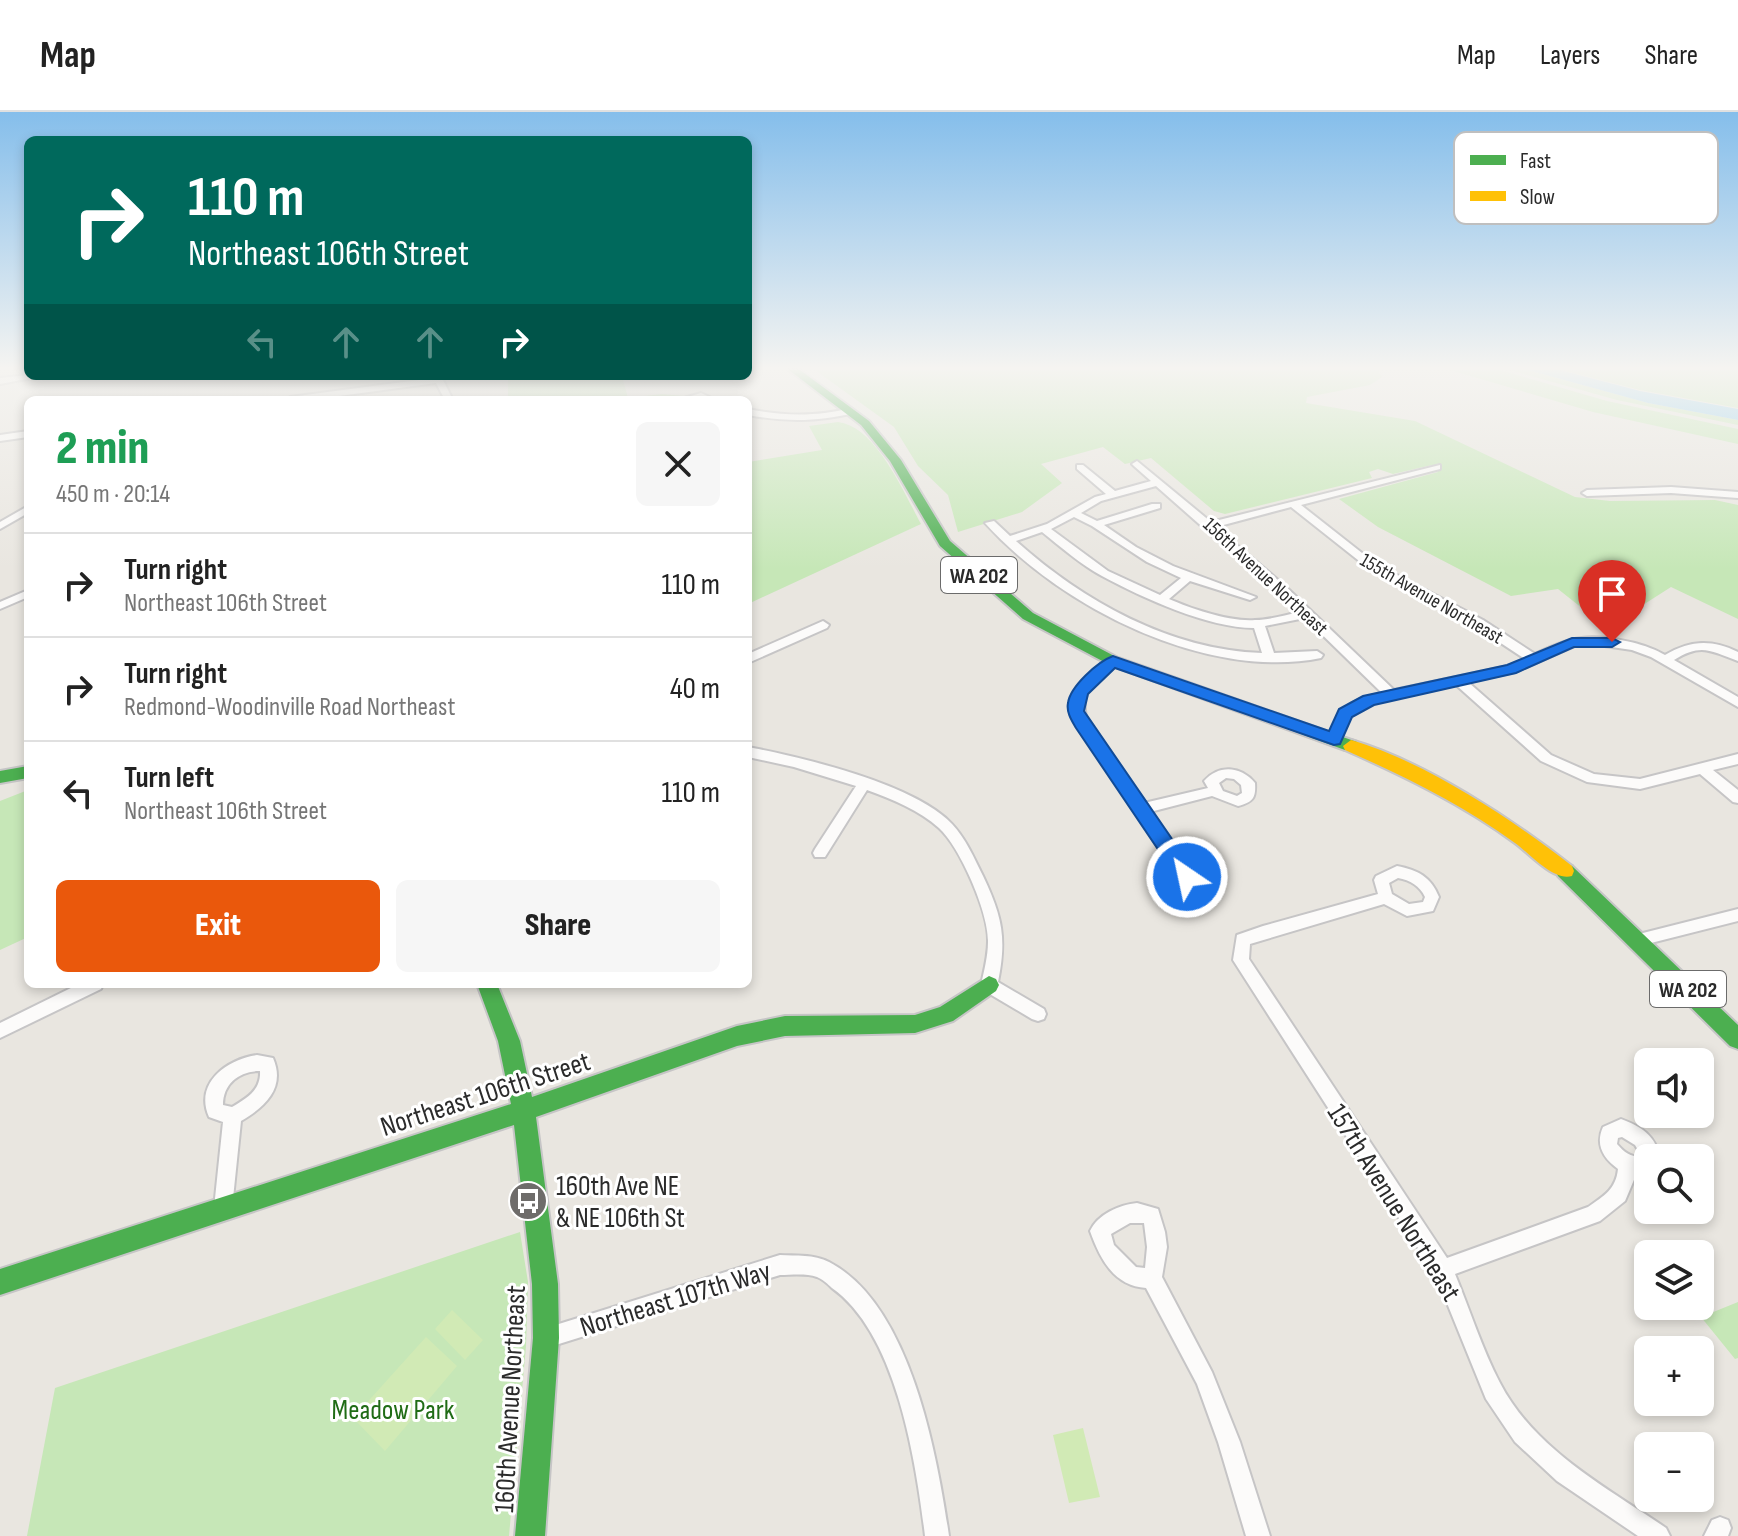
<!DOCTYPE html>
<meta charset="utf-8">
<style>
:root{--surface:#fff;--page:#f6f6f6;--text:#222;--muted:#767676;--line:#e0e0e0;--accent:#ea580c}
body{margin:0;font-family:"Sofia Sans Condensed",sans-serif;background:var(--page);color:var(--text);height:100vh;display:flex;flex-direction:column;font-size:30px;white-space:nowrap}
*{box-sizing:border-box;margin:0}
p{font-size:26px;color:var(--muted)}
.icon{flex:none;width:44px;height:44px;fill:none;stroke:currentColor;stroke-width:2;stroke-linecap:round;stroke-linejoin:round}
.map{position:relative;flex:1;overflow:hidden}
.side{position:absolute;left:24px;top:284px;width:728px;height:592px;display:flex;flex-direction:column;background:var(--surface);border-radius:12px;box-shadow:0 4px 12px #0003}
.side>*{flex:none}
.hud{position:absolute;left:24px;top:24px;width:728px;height:244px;border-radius:12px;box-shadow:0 4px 12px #0003;background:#00695c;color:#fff;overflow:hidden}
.tools{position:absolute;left:1634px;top:936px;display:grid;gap:16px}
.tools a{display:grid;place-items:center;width:80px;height:80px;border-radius:12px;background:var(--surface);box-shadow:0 4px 12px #0003;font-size:40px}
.pin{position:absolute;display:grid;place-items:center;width:68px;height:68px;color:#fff;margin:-82px -34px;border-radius:50% 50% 50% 0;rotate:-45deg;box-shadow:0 0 8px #0007}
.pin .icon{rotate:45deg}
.me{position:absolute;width:88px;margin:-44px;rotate:326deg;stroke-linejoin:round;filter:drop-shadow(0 0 6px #0008)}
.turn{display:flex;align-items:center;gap:28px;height:168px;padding:0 32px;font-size:36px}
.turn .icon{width:104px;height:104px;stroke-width:2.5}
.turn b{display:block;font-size:56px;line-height:68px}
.lanes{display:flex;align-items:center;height:76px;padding:0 32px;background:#0003;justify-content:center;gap:40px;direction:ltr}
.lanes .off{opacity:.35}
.round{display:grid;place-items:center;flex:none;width:84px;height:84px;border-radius:12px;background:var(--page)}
.overview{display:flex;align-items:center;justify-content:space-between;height:136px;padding:0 32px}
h1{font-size:48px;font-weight:800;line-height:60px;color:#1e9e55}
.primary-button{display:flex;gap:16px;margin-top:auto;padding:16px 32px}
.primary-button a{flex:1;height:92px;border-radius:12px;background:var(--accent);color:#fff;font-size:32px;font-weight:800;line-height:92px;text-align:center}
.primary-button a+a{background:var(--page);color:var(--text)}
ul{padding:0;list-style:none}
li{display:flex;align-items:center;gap:24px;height:104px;padding:0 32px;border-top:2px solid var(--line)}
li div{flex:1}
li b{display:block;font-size:30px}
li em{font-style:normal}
header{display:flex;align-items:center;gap:48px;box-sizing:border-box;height:112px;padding:0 40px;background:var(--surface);border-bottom:2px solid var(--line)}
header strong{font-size:38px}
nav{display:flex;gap:44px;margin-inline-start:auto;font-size:28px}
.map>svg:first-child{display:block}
</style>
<header>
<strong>Map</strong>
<nav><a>Map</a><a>Layers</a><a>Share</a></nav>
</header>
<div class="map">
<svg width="1738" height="1424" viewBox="0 0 1738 1424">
<rect width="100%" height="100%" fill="#e9e6e0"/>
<path fill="#c6e7b7" d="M815,258H1378L1382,265L1370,273L1307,285L1306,291L1415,309L1575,385L1610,389L1715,388L1738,393V507L1671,475L1607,516L1558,477L1511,484L1378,415L1339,387L1438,360L1432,353L1393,362L1378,357L1369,360L1372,366L1225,402L1214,399L1151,346L1125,352L1103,335L1041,352L1062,371L1022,400L958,420L948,383L918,354L894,315Z
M1450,258H1500L1607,289L1738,317V332L1593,300Z
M1510,258H1528L1648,291L1738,308V313L1617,288Z
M1562,258H1738V296L1640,278Z
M508,264H655L623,268L628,286L662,282L684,284L679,288H508Z
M838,310C876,314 905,383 921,412L748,492V350L822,338L809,314Z
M28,678V825L0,838V689Z
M520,1120L528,1170L526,1234L509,1424H27L55,1276Z
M1738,1190V1246L1735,1247L1701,1205Z"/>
<path fill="#d1eab5" d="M452,1198L483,1228L465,1248L435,1217Z
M426,1225L457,1254L385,1339L353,1306Z
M1083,1316L1100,1385L1069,1391L1053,1323Z"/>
<path fill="#90ceef" d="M1528,258H1560L1640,279L1738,297V308L1648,291Z"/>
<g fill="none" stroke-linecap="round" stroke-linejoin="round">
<defs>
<path id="street" d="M28,263L42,264L0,272V266Z
M433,264H441L453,288H445L436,271L309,288H286L290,285L434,266Z
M701,281L716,288H683L684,286Z
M851,296L855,299L854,301C817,310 785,310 748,303V297C784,304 815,305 851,296Z
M28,319V325L0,329V323Z
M1137,349L1211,410L1440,353V357L1301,393L1376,452L1483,508L1535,542C1546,537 1558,531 1571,528C1596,521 1642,529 1665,543C1690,528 1712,527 1738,540V549C1710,539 1702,531 1674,548L1738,585V595L1651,545L1632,538L1591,532L1575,534L1515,560L1468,570L1551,643L1594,662L1640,667L1738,642V652L1713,658L1738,678V691L1733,690L1700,662L1640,677L1587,670L1541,649L1456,573L1373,591L1350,604L1339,630H1329L1328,627C1341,595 1346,589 1382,581L1305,506L1265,514L1274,541L1317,539L1323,543L1321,546C1206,569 1061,495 985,411L994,409L1010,424L1047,412L1095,385L1106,382L1077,357V353H1083L1115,379L1151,369L1134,354L1132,352ZM1156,374L1299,500C1285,503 1270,508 1255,508C1230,510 1192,497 1169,487L1190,469L1250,488L1256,485L1173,454L1136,435L1104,413L1160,396V392H1152L1097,409L1081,401L1101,389ZM1291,395L1368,456L1475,514L1525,547L1508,554L1394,578L1285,474L1216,415ZM1074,405L1092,414L1147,450L1181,466L1160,483L1108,459L1051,417ZM1042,420C1061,435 1081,453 1102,464C1143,486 1208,516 1254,516L1262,541C1170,538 1083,489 1016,429Z
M1671,375L1738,380V386L1671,381L1587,384L1582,381L1587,378Z
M28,394V401L0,417V410Z
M28,478V485L0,497V490Z
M823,509L829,513L827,516L748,551V542Z
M1113,545L1119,549C1099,571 1076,576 1088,611L1144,691L1208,676L1204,669C1219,652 1241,654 1255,671C1256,686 1253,690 1238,694L1212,684L1150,700L1192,761L1194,765L1192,769H1182L1076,612C1074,606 1071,600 1072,593C1073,574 1097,552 1113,545ZM1226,666L1234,667L1241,673L1242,681L1237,684L1223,679L1219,671Z
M748,635C801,645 915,672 952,712C966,727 974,746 983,764C1002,804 1007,826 998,870L1044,897L1046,902L1044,907L1038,909L1032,907L983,878L981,873C984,859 988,844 988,830C989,801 960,735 939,716C919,698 892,687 867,678L825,745H815L813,741L815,737L856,674L794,655L748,645Z
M1397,754C1418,758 1431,765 1439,785L1433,799L1407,804L1384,792L1250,832L1249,847L1447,1146L1588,1095C1604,1084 1616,1077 1618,1057C1603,1046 1595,1033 1603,1015L1621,1007C1642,1015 1655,1023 1660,1046H1648V1061L1636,1063L1625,1089L1600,1109L1455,1162C1470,1198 1482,1237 1500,1271C1534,1337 1607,1376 1666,1416L1670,1424H1638L1557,1369L1515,1330L1486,1287L1436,1164L1233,848L1237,823L1263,814L1378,782L1374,768L1376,764ZM1398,766C1410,768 1420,774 1425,785L1423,790L1409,792L1392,782L1389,771ZM1622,1025L1635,1033L1642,1045C1630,1045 1624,1040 1617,1032L1618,1026Z
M1738,797V809L1639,834L1634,833L1631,828L1634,823L1639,822Z
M79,872H103L101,877L0,926V911Z
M257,943L273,946C286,976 265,995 241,1009L232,1096L230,1103L223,1105L216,1103L214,1096L223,1010L209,1005C194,971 227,947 257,943ZM260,959C261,978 247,986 232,995L223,993C223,971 240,959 260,959Z
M1137,1091L1158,1097L1165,1120L1167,1135L1162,1165L1212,1260L1240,1330L1270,1424H1246L1218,1330L1197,1272L1146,1176C1114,1174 1100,1147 1090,1119C1098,1102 1119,1093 1137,1091ZM1130,1111H1144L1147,1135L1145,1156L1136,1155L1114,1133L1111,1122Z
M780,1143C796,1144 814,1142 829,1150C910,1192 937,1341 949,1424H925C916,1350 897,1222 832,1176C828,1172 822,1167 817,1165C806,1161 791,1163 780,1163L546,1236L539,1233L536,1226L539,1219L546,1216Z
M1720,1405L1728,1408L1731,1416L1728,1424H1704L1712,1408Z"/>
<path id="fast" d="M789,258H800L869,309L901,348L950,429L1033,501L1118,546L1357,630L1359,634L1357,638H1345L1108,552L1023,507L940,434L890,349L861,313Z
M28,654V666L0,671V659Z
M1565,752L1572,754L1738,913V937L1730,934L1558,764L1556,759L1558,754Z
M989,864L996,867L999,873L996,879L953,909L915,921L785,924L737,934L536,1005L558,1172L559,1226L545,1424H515L533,1226L532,1172L514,1013L0,1183V1157L511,992L498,929L477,872H497L520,929L532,985L737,914L785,904L915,903L940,895Z"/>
<path id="slow" d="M1351,628C1424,649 1512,707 1572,754L1574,759L1572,764C1554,770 1529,741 1515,731C1463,693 1404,664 1345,638L1343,634Z"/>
</defs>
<use href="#street" stroke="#c6c5c6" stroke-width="4"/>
<use href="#fast" stroke="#c6c5c6" stroke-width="4"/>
<use href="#slow" stroke="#c6c5c6" stroke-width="4"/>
<use href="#street" fill="#fcfbfa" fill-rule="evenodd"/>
<use href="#fast" fill="#4caf50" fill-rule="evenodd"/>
<use href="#slow" fill="#ffc107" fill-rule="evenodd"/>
</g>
<linearGradient id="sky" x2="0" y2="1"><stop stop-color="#85beeb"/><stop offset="0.56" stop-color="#f5f4f1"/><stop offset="1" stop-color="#f5f4f1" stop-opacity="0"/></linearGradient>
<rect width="1738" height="457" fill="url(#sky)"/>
<path fill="#1a73e8" stroke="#114b97" stroke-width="2" d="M1572,526H1612L1620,530L1612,535H1574L1516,561L1374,593L1352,605L1340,632L1334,633L1115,556L1088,582L1084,599L1194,759L1196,765L1194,770H1180L1076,616C1072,609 1066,600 1068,591C1070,575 1097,550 1113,544L1329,619L1339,597L1363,584L1507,553Z"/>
<defs>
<symbol id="bus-disc" viewBox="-11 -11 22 22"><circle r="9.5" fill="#6e6c6a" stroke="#fff"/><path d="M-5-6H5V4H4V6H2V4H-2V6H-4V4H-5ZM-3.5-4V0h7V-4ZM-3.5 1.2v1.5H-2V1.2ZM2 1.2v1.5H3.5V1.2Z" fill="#fff"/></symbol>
</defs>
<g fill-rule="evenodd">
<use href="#bus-disc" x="506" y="1067" width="44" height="44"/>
</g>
<g text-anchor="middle" stroke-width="6" stroke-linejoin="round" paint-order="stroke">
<g font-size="20" fill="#2b2b2b" stroke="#fff">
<text transform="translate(1266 464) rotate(43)" y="7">156th Avenue Northeast</text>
<text transform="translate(1432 486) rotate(30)" y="7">155th Avenue Northeast</text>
</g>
<g fill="#fff" stroke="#6b6b6b" stroke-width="2">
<rect x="941" y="445" width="76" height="36" rx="6"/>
<rect x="1650" y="859" width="76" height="36" rx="6"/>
</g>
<g font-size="22" font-weight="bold" fill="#2b2b2b">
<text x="979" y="471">WA 202</text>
<text x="1688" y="885">WA 202</text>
</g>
<g font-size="28" fill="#2b2b2b" stroke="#fff">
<text transform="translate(485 981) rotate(-18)" y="10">Northeast 106th Street</text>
<text transform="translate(1395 1090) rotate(58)" y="10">157th Avenue Northeast</text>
<text transform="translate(675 1186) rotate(-17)" y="10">Northeast 107th Way</text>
<text transform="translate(509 1287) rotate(-87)" y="10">160th Avenue Northeast</text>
</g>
<g font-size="28" fill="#2b2b2b" stroke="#fff" text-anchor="start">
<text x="556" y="1083">160th Ave NE<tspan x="556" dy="32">&amp; NE 106th St</tspan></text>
</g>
<g font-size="28" fill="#206c16" stroke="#fff">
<text x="393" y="1307">Meadow Park</text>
</g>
</g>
<rect x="1454" y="20" width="264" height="92" rx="12" fill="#fff" stroke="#bfbfbf" stroke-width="2"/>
<rect x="1470" y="43" width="36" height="10" fill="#4caf50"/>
<rect x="1470" y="79" width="36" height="10" fill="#ffc107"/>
<g font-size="22" fill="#2b2b2b">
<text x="1520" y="56">Fast</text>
<text x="1520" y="92">Slow</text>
</g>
</svg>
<div class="tools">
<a><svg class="icon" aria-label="sound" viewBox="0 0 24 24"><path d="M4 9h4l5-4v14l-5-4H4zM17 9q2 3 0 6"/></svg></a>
<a><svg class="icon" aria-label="search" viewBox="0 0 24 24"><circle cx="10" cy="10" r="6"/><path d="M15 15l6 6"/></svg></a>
<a><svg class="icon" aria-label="layers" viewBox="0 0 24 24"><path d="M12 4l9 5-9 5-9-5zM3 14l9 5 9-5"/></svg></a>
<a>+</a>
<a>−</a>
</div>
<div class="pin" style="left:1612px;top:530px;background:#d93025"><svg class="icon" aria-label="arrive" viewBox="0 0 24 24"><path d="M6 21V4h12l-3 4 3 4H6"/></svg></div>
<svg class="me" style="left:1187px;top:765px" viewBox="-20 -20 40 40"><circle r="17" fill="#1a73e8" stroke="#fff" stroke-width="3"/><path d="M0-11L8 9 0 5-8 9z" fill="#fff"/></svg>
<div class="hud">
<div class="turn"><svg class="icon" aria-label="right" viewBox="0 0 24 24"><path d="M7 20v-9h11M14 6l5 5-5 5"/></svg><div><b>110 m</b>Northeast 106th Street</div></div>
<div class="lanes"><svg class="icon off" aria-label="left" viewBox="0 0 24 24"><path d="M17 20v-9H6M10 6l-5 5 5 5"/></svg><svg class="icon off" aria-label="ahead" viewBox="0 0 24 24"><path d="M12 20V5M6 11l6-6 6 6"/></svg><svg class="icon off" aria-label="ahead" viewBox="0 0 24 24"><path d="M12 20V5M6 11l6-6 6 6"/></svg><svg class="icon" aria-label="right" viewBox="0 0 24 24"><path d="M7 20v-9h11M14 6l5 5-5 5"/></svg></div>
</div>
<section class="side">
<div class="overview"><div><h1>2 min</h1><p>450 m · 20:14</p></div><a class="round"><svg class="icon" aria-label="close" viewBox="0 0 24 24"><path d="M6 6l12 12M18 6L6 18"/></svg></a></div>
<ul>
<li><svg class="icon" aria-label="right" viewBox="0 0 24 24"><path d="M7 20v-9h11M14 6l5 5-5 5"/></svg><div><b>Turn right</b><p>Northeast 106th Street</p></div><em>110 m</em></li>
<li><svg class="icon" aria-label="right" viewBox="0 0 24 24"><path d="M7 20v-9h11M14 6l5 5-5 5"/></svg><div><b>Turn right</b><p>Redmond-Woodinville Road Northeast</p></div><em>40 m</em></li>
<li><svg class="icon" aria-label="left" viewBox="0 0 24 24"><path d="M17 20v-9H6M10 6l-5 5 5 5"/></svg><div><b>Turn left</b><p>Northeast 106th Street</p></div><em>110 m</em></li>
</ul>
<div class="primary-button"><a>Exit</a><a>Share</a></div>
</section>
</div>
